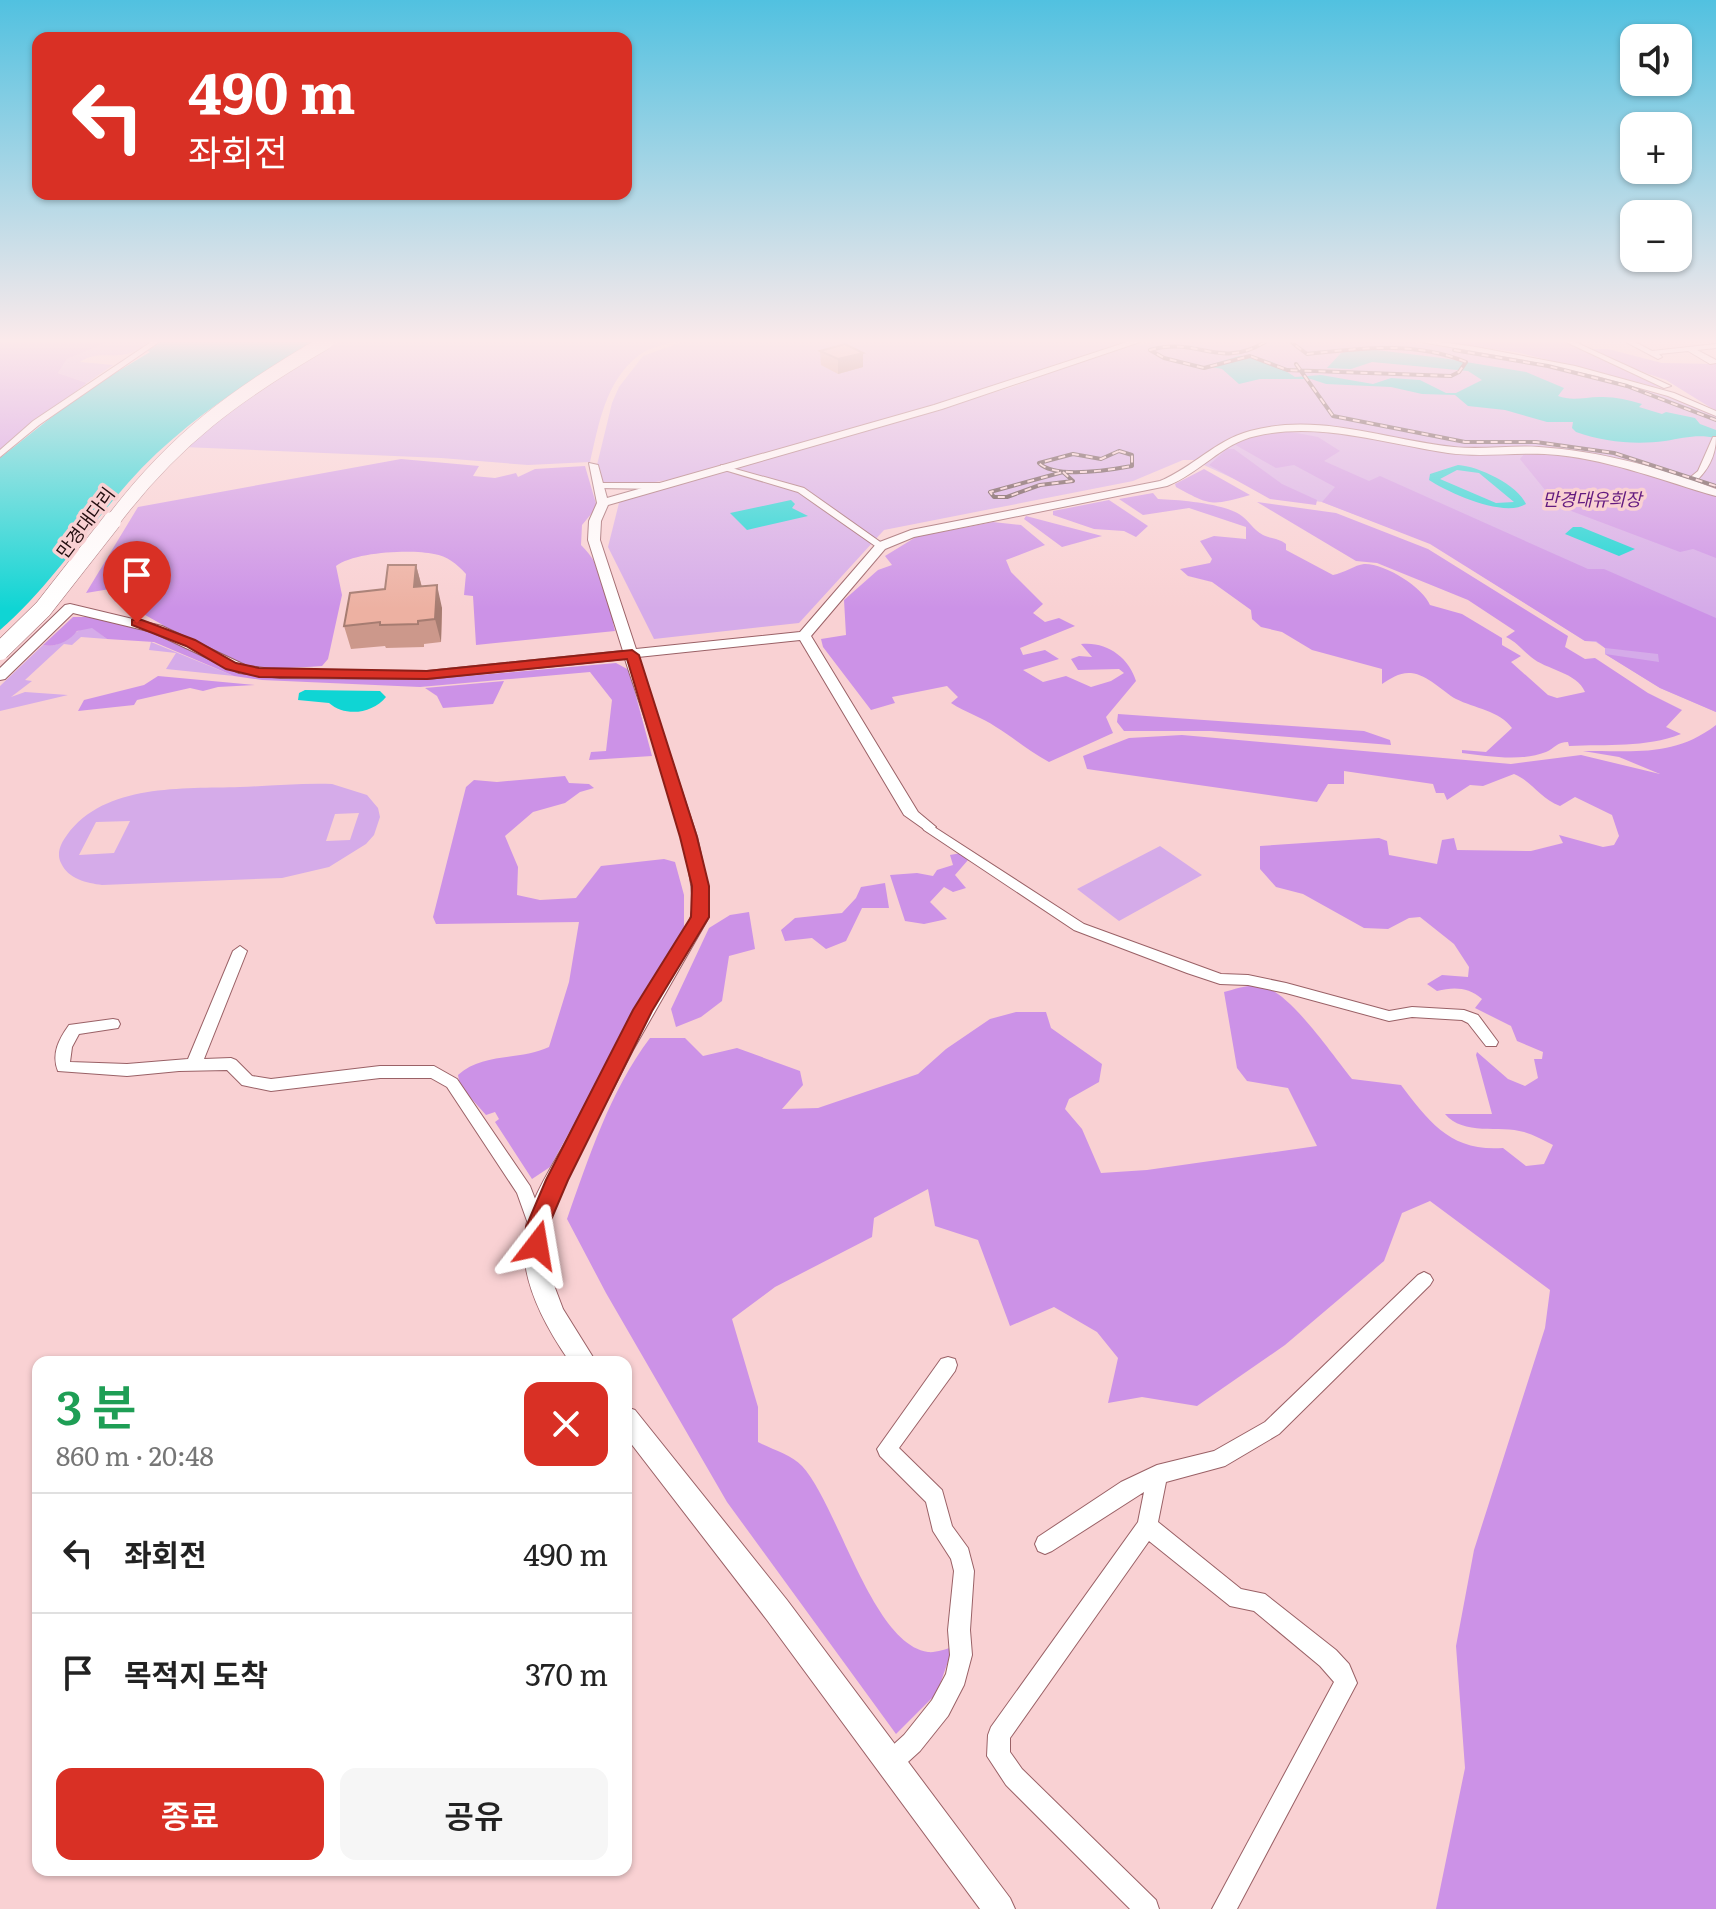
<!DOCTYPE html>
<html lang="ko">
<meta charset="utf-8">
<style>
:root{--surface:#fff;--page:#f6f6f6;--text:#222;--muted:#767676;--line:#e0e0e0;--accent:#d93025}
body{margin:0;font-family:Literata,"Noto Sans KR",serif;background:var(--page);color:var(--text);height:100vh;display:flex;flex-direction:column;font-size:30px;white-space:nowrap}
*{box-sizing:border-box;margin:0}
p{font-size:26px;color:var(--muted)}
.icon{flex:none;width:44px;height:44px;fill:none;stroke:currentColor;stroke-width:2;stroke-linecap:round;stroke-linejoin:round}
.map{position:relative;flex:1;overflow:hidden}
.panel{position:absolute;left:32px;top:1356px;width:600px;height:520px;display:flex;flex-direction:column;background:var(--surface);border-radius:16px;box-shadow:0 2px 6px #0004}
.panel>*{flex:none}
.banner{position:absolute;left:32px;top:32px;width:600px;height:168px;border-radius:16px;box-shadow:0 2px 6px #0004;background:#d93025;color:#fff;overflow:hidden}
.tools{position:absolute;left:1620px;top:24px;display:grid;gap:16px}
.tools a{display:grid;place-items:center;width:72px;height:72px;border-radius:16px;background:var(--surface);box-shadow:0 2px 6px #0004;font-size:40px}
.pin{position:absolute;display:grid;place-items:center;width:68px;height:68px;color:#fff;margin:-82px -34px;border-radius:50% 50% 50% 0;rotate:-45deg;box-shadow:0 0 8px #0007}
.pin .icon{rotate:45deg}
.me{position:absolute;width:88px;margin:-44px;rotate:14deg;stroke-linejoin:round;filter:drop-shadow(0 0 6px #0008)}
.turn{display:flex;align-items:center;gap:28px;height:168px;padding:0 24px;font-size:36px}
.turn .icon{width:104px;height:104px;stroke-width:2.5}
.turn b{display:block;font-size:56px;line-height:68px}
.round{display:grid;place-items:center;flex:none;width:84px;height:84px;border-radius:16px;background:var(--page)}
.head{display:flex;align-items:center;justify-content:space-between;height:136px;padding:0 24px}
h1{font-size:48px;font-weight:600;line-height:60px;color:#1e9e55}
.primary-button{display:flex;gap:16px;margin-top:auto;padding:16px 24px}
.primary-button a{flex:1;height:92px;border-radius:16px;background:var(--accent);color:#fff;font-size:32px;font-weight:600;line-height:92px;text-align:center}
.primary-button a+a{background:var(--page);color:var(--text)}
ul{padding:0;list-style:none}
li{display:flex;align-items:center;gap:24px;height:120px;padding:0 24px;border-top:2px solid var(--line)}
li div{flex:1}
li b{display:block;font-size:30px}
li em{font-style:normal}
.map>svg:first-child{display:block}
</style>
<div class="map">
<svg width="1716" height="1909" viewBox="0 0 1716 1909">
<rect width="100%" height="100%" fill="#f9d1d3"/>
<path fill="#d5abe9" fill-rule="evenodd" d="M109,342H150C117,367 104,346 80,362L113,365L87,383L58,373L67,359Z
M338,342H673C662,345 648,348 638,356C605,382 599,424 590,462L528,465L441,458L183,447L281,374Z
M682,342H1123L913,412L668,480L642,484L602,483L597,465L612,403L619,387L643,356Z
M1157,342H1411L1525,360L1588,373L1656,392L1716,415V712L1660,688L1605,654V648L1596,642L1585,641L1430,543L1322,502L1269,495L1193,460H1183L1133,481L884,530L799,623L654,639L608,547L619,503L642,493L1009,388L1125,345Z
M84,628H93L107,639L81,637L72,645L64,644L25,680L32,681L11,697L25,692L68,695L0,711V686L43,645C61,649 69,634 84,628Z
M151,642L234,676L166,669L176,653L149,650Z
M332,784L367,795L378,808L380,817L374,835L366,844L329,867L282,878L102,885C87,883 68,879 61,863C56,853 61,843 67,835C105,783 183,789 240,787C270,786 301,783 332,784ZM359,813L350,840L326,841L335,814ZM130,821L114,853L79,855L96,822Z
M1160,846L1202,875L1119,921L1077,889Z"/>
<path fill="#cc92e7" d="M0,342H109L67,359L58,373L87,383L0,450Z
M1440,342H1565L1665,389L1516,352Z
M1591,349H1608L1662,363L1716,364V411L1666,380L1631,368Z
M1286,431L1318,437L1340,451L1324,461L1369,481L1380,476L1588,569H1604L1716,618V712L1660,688L1605,654L1659,662L1658,654L1605,648L1596,641H1585L1430,544L1322,502L1335,487L1294,465L1276,468L1232,443L1251,436Z
M1227,449H1234L1282,484L1317,500L1316,505L1270,499L1209,465Z
M1526,452C1593,456 1652,475 1716,495V558L1693,549L1680,552L1558,506L1520,459Z
M401,459L479,466L473,476L495,478L516,473L518,477L535,469L585,466L597,507L582,525L581,545C605,568 608,600 615,631L476,645L473,596L464,595L466,574C457,564 447,556 434,554C411,549 354,552 336,566L342,595L328,659L322,666C293,668 257,671 229,661C190,646 156,616 114,601L120,594L110,589L86,593L138,507Z
M1204,469L1250,495C1211,506 1211,506 1176,487L1175,484Z
M1153,493L1158,499C1180,500 1220,503 1239,514C1248,519 1253,530 1263,535C1271,539 1278,538 1286,544V550L1333,575C1344,573 1355,565 1364,564C1384,563 1423,587 1430,605L1462,614L1502,638V645L1521,656L1511,662L1548,695L1557,698L1585,692C1577,672 1546,670 1531,657C1521,649 1518,643 1506,637L1515,631L1468,600L1377,563L1356,561L1257,502L1336,513L1428,549L1568,636L1565,647L1585,659L1595,658L1648,693L1682,710L1666,727L1681,734C1645,748 1607,744 1569,746L1568,742C1557,742 1555,748 1546,752C1520,762 1488,756 1462,753V750L1486,752L1512,728C1500,711 1474,708 1456,699C1442,691 1428,675 1411,673C1400,672 1391,678 1382,684V669L1312,650L1282,632L1261,627L1252,619L1251,610L1212,582L1188,576L1180,569L1210,563L1212,559L1200,541L1214,536L1246,539V527L1189,508L1143,515L1119,499Z
M1109,500L1148,526L1136,537L1124,531L1094,529L1053,515V511Z
M1026,516L1102,536L1062,547L1024,519Z
M993,522L1021,525L1045,545L1006,560L1011,572L1043,604L1033,613L1045,622L1059,618L1075,626L1020,648L1023,655L1045,650L1059,659L1023,670L1043,682L1066,676L1091,687L1111,681L1124,673L1119,669L1078,670L1071,659L1079,656L1092,657L1081,644C1106,641 1129,657 1136,681L1106,717L1113,733L1049,762C1030,752 1014,738 996,727C982,717 966,713 951,703L958,697L947,686L892,697L895,703L871,710L823,647L821,639L846,635L844,600L878,570L892,565L885,556L916,537Z
M73,617H94L139,626L184,644L227,667L262,677L421,680L616,663L629,670L652,756L589,760L591,752L606,751L612,700L590,672L420,687L262,680L234,676L154,642L107,639L92,628L77,631C70,641 55,648 43,645Z
M158,676L255,685L218,687L203,691L190,688L137,700L134,705L78,711L84,700L144,685Z
M504,681L493,704L443,708L437,696L425,688Z
M1118,714L1364,731L1390,740L1391,745L1211,731H1124L1117,722Z
M1716,725V1909H1436L1465,1768L1456,1646L1474,1550L1545,1328L1550,1290L1430,1201L1402,1213L1384,1261L1285,1345L1197,1406L1142,1397L1108,1403L1118,1358L1097,1332L1054,1307L1010,1326L978,1240L935,1226L928,1189L874,1218L872,1237L775,1287L732,1319L758,1407V1442C771,1449 792,1455 802,1466C838,1505 872,1644 928,1652C935,1653 946,1649 953,1647L937,1693L896,1734L727,1502L606,1293L567,1219C589,1157 610,1091 650,1038H685L703,1056L737,1048L800,1071L803,1085L782,1109L818,1108L918,1074L946,1049L990,1019L1016,1012H1046L1051,1028L1102,1064L1099,1082L1069,1099L1065,1109L1082,1129L1101,1173L1147,1170L1317,1146L1288,1088L1247,1081L1237,1068L1224,992C1236,989 1248,984 1261,986C1289,990 1333,1056 1352,1079L1401,1085C1429,1122 1451,1152 1503,1148L1526,1166L1544,1164L1553,1145C1543,1140 1534,1135 1524,1132C1500,1125 1463,1136 1445,1114H1492L1476,1055L1477,1052L1508,1079L1525,1086L1538,1078L1534,1059H1542L1543,1052L1517,1041L1511,1026L1475,1008L1482,999C1468,987 1454,987 1437,991L1427,984L1442,975L1468,977L1469,967L1454,944L1420,917L1409,918L1388,929L1364,928L1303,894L1276,887L1260,869V846L1379,838L1387,841L1389,855L1437,864L1442,840L1454,838L1457,850L1531,851L1563,843L1559,835L1603,847L1614,845L1619,836L1612,815L1575,797L1560,806C1540,799 1533,782 1514,774L1483,786L1470,785L1447,800L1444,793H1436L1433,784L1344,771V784H1328L1317,802L1087,769L1083,756L1129,738L1182,735L1511,764L1581,755L1660,774L1619,757L1583,751C1634,750 1673,758 1716,725Z
M565,776L569,783L589,784L594,788L580,792L565,803L533,812L505,836L518,867L517,895L540,900L576,898L601,866L664,859L675,862L684,895V927L550,1167L532,1179L495,1122L499,1119L495,1112L486,1115L460,1086L458,1075C483,1052 519,1061 549,1047L569,982L579,922L436,924L433,917L466,787L474,780L497,782Z
M961,853L968,860L955,875L966,888L953,892L944,887L930,902L947,919L924,924L905,921L890,875L917,873L933,876L937,870L953,865L950,855Z
M885,883L889,908H862L846,941L826,949L812,938L785,941L781,930L795,918L842,913L856,898L861,887Z
M749,912L755,949L729,956L722,1001L701,1017L676,1027L671,1009L709,928L730,915Z"/>
<path fill="#0fd5d4" fill-rule="evenodd" d="M159,342H317C249,380 180,424 128,483C84,532 50,587 0,630V458L82,393L150,352L146,350Z
M1360,348L1442,358L1526,372L1564,388L1558,396C1574,402 1587,396 1603,397C1616,397 1629,400 1642,404L1639,407L1662,414L1666,412L1695,418L1700,424L1716,430V438C1697,434 1684,438 1665,441C1636,445 1604,442 1576,432L1572,428L1573,422H1547L1505,410L1468,406L1455,395L1422,394L1391,387L1326,384L1311,379H1260L1239,384L1222,369L1206,366L1239,356H1253L1272,362L1295,377L1321,375L1373,384L1391,378L1420,380L1446,393H1456L1482,380L1468,371L1372,362L1351,369L1327,368L1341,353Z
M1458,465C1478,466 1518,485 1526,504C1504,518 1449,493 1429,480L1430,474ZM1457,470L1479,473L1514,502L1496,503L1440,479Z
M791,500L795,504L792,508L808,516L747,530L730,513Z
M1573,527H1581L1635,549L1619,556L1565,534Z
M305,690L380,691L386,697C372,714 345,717 329,703L298,700L299,693Z"/>
<g fill="none" stroke-linecap="round" stroke-linejoin="round">
<defs>
<path id="street" d="M151,342H159L39,425L0,457V450L33,421Z
M1421,342H1440L1476,347L1575,366L1674,393L1716,411V416L1668,396L1597,376L1525,360Z
M1566,342H1575L1671,386L1664,388Z
M1626,342H1635L1652,351L1716,344V348L1697,350L1716,360V363L1710,364L1688,351L1659,354L1662,357L1658,359Z
M1713,437H1716C1716,456 1708,471 1693,484H1687V480L1698,471Z
M721,465L804,488L886,546L878,548L798,492L721,469Z
M599,483H659L663,486L659,489L596,488V484Z
M928,823L1084,924L1221,974L1248,975L1286,983L1389,1011L1412,1007L1464,1010L1478,1015L1498,1042L1496,1046H1486L1468,1023L1462,1020L1412,1017L1389,1021L1286,993L1248,985L1220,984L1187,973L1074,930L924,830L922,827Z
M240,946L247,951L204,1059L231,1058L236,1060L252,1076L271,1079L380,1066H434L457,1079L530,1186L546,1227L543,1232L537,1234L531,1232L517,1193L447,1087L431,1078H380L271,1091L242,1085L227,1070L179,1071L127,1076L58,1071C51,1054 59,1039 69,1025L113,1019L118,1020L120,1024L118,1028L79,1034L72,1047L70,1062L127,1064L188,1059L233,951Z
M1424,1272L1430,1275L1433,1280L1430,1285L1279,1434L1225,1466L1166,1482L1158,1522L1241,1589L1265,1594L1336,1650L1349,1664L1357,1683L1237,1909H1212L1334,1682L1320,1666L1254,1611L1230,1606L1149,1541L1010,1738V1752L1022,1769L1156,1900L1159,1909H1130L1006,1785L987,1756L988,1735L991,1727L1138,1522L1144,1492L1052,1551L1045,1554L1038,1551L1035,1544L1038,1537L1121,1482L1157,1465L1214,1451L1265,1422L1418,1275Z
M948,1357L955,1359L957,1365L955,1371L899,1448L942,1490L952,1526L968,1548L974,1571L970,1630L972,1655L964,1685L948,1716L920,1751L898,1771L890,1774L882,1771L879,1763L882,1755L904,1735L932,1700L946,1674L950,1655L948,1630L954,1571L951,1559L933,1531L926,1502L880,1456L877,1449L941,1359Z"/>
<path id="secondary" d="M1127,342H1140L942,409L608,505L601,521L600,540L636,649L800,632L877,543L911,530L1160,481C1192,468 1216,440 1250,431C1318,412 1386,440 1454,447C1482,450 1511,445 1539,447C1600,451 1659,467 1716,489V496C1663,481 1614,461 1558,455C1521,451 1485,458 1448,453C1385,444 1320,421 1256,436C1222,443 1199,474 1167,486L914,537L885,549L811,636L918,812L936,827L928,832L904,815L800,640L638,657L697,837L708,887L709,917L633,1050L561,1190L548,1226L546,1244L552,1280L563,1309L596,1362H570C547,1329 523,1287 524,1245C524,1205 552,1168 570,1134C596,1083 622,1033 651,984C660,967 687,933 691,916C703,876 640,707 625,659L427,679L280,678L239,673L152,632L73,613L5,679L0,680V668L65,605L70,604L162,626L247,666L280,670L427,671L623,651L588,540L589,521L597,503L589,463L598,465L607,498L934,405Z
M626,1407L635,1410L787,1600L1010,1898L1015,1909H980L767,1620L626,1437Z"/>
</defs>
<use href="#street" stroke="#9a6166" stroke-width="2"/>
<use href="#secondary" stroke="#9a6166" stroke-width="2"/>
<use href="#street" fill="#fff" fill-rule="evenodd"/>
<use href="#secondary" fill="#fff" fill-rule="evenodd"/>
<defs>
<path id="rail" d="M1265,342C1219,370 1197,336 1150,350L1164,358L1204,368L1250,356L1287,370L1451,376L1459,372L1466,362C1416,341 1360,348 1307,354L1291,342
M1454,350L1548,366L1627,386L1716,420
M1296,364L1333,416L1465,442H1536L1614,453L1716,486
M1119,451L1132,455V466C1110,470 1055,479 1039,463L1073,454L1101,459Z
M1063,472L1073,481L1040,485L1007,497H994L990,492Z"/>
</defs>
<use href="#rail" stroke="#583e40" stroke-width="4"/>
<use href="#rail" stroke="#f9d1d3" stroke-width="2" stroke-dasharray="7" stroke-linecap="butt"/>
<defs>
<path id="highway-bridge-far1" d="M111,523C174,439 236,394 326,342"/>
<path id="highway-bridge" d="M0,651L43,609L112,521"/>
</defs>
<use href="#highway-bridge-far1" stroke="#9a6166" stroke-width="15" stroke-linecap="butt"/>
<use href="#highway-bridge" stroke="#9a6166" stroke-width="19" stroke-linecap="butt"/>
<use href="#highway-bridge-far1" stroke="#fff" stroke-width="14"/>
<use href="#highway-bridge" stroke="#fff" stroke-width="18"/>
</g>
<path fill="#cc988b" d="M820,351L863,353V367L838,374L821,365Z
M416,565L422,587L442,608L441,642L424,644V647L386,648L385,646L351,649L344,626Z"/>
<path fill="#a67c71" d="M863,353V367L838,374V359Z
M416,565L422,588L414,587Z
M437,585L442,608L441,642L435,619Z"/>
<path fill="#edb1a2" stroke="#a67c71" stroke-width="2" d="M845,344L863,353L838,359L820,351Z
M388,565H416L414,587L437,585L435,619L418,621V624L380,625V622L344,626L350,593L385,589Z"/>
<linearGradient id="sky" x2="0" y2="1"><stop stop-color="#51c1e0"/><stop offset="0.56" stop-color="#fceaeb"/><stop offset="1" stop-color="#fceaeb" stop-opacity="0"/></linearGradient>
<rect width="1716" height="609" fill="url(#sky)"/>
<path fill="#d93025" stroke="#8d1f18" stroke-width="2" d="M132,620H142L195,640L236,663L259,668L427,671L632,650L639,655L697,837L709,886V917L652,1011L568,1180L548,1227L545,1251L537,1254L529,1251L525,1245L526,1227L546,1180L633,1010L691,917L692,886L680,837L627,659L427,679L259,677L226,669L186,646L132,625Z"/>
<g text-anchor="middle" stroke-width="7" stroke-linejoin="round" paint-order="stroke">
<g font-size="18" font-style="italic" fill="#631a7f" stroke="#f9d1d3">
<text x="1592" y="506">만경대유희장</text>
</g>
<g font-size="18" fill="#230e10" stroke="#f9d1d3">
<text transform="translate(86 523) rotate(-53)" y="6">만경대다리</text>
</g>
</g>
</svg>
<div class="tools">
<a><svg class="icon" aria-label="sound" viewBox="0 0 24 24"><path d="M4 9h4l5-4v14l-5-4H4zM17 9q2 3 0 6"/></svg></a>
<a>+</a>
<a>−</a>
</div>
<div class="pin" style="left:137px;top:623px;background:#d93025"><svg class="icon" aria-label="arrive" viewBox="0 0 24 24"><path d="M6 21V4h12l-3 4 3 4H6"/></svg></div>
<svg class="me" style="left:537px;top:1245px" viewBox="-20 -20 40 40"><path d="M0-17L14 15 0 8-14 15z" fill="#d93025" stroke="#fff" stroke-width="4"/></svg>
<div class="banner">
<div class="turn"><svg class="icon" aria-label="left" viewBox="0 0 24 24"><path d="M17 20v-9H6M10 6l-5 5 5 5"/></svg><div><b>490 m</b>좌회전</div></div>
</div>
<section class="panel">
<div class="head"><div><h1>3 분</h1><p>860 m · 20:48</p></div><a class="round" style="background:#d93025;color:#fff"><svg class="icon" aria-label="close" viewBox="0 0 24 24"><path d="M6 6l12 12M18 6L6 18"/></svg></a></div>
<ul>
<li><svg class="icon" aria-label="left" viewBox="0 0 24 24"><path d="M17 20v-9H6M10 6l-5 5 5 5"/></svg><div><b>좌회전</b></div><em>490 m</em></li>
<li><svg class="icon" aria-label="arrive" viewBox="0 0 24 24"><path d="M6 21V4h12l-3 4 3 4H6"/></svg><div><b>목적지 도착</b></div><em>370 m</em></li>
</ul>
<div class="primary-button"><a>종료</a><a>공유</a></div>
</section>
</div>
